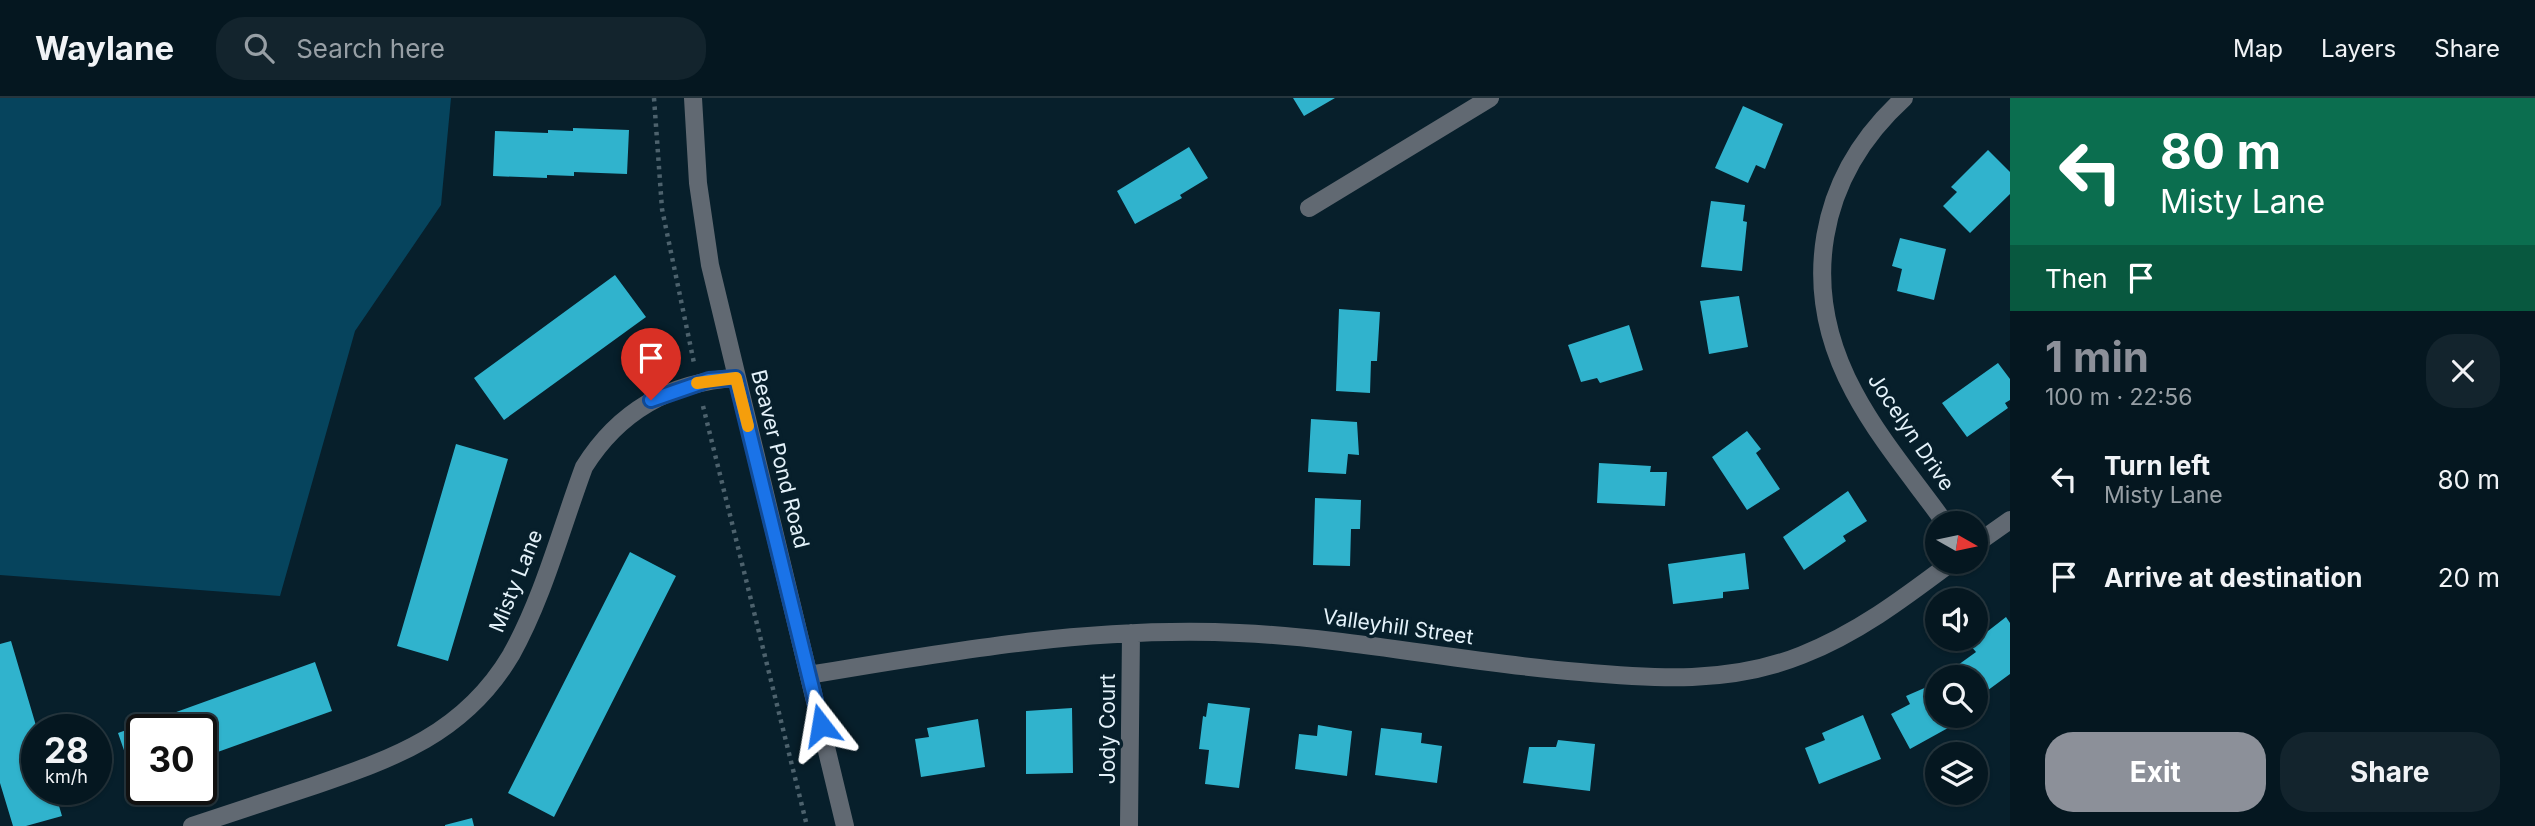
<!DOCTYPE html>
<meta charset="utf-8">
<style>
:root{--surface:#051720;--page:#13242d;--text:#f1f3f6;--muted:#979fa5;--line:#26363e;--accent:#8c9099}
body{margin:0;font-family:Inter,sans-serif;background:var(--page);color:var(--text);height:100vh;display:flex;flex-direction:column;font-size:26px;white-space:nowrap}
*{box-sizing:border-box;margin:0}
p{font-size:23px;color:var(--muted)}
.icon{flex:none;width:38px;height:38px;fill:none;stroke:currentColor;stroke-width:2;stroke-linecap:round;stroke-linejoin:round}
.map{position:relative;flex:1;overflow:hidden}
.side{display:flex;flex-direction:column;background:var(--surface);width:525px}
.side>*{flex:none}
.top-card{background:#0b6e4f;color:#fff;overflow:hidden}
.needle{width:46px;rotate:99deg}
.fabs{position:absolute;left:1925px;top:413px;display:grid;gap:14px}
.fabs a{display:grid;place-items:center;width:63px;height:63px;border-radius:50%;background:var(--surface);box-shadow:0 2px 5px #0004,0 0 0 2px var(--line);font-size:35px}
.speed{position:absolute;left:21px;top:616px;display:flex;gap:14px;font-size:35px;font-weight:700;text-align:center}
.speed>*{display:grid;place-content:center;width:91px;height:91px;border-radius:50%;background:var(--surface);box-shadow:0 2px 5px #0004,0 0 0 2px var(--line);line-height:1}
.speed small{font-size:18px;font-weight:400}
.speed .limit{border:4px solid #111;border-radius:10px;background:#fff;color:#111}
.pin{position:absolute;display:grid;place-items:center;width:60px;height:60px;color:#fff;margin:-72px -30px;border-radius:50% 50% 50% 0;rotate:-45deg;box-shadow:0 0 7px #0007}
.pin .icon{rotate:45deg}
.me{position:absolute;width:77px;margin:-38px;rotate:346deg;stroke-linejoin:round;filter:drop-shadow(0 0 5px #0008)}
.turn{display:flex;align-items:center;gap:24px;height:147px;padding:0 35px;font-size:32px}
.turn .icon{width:91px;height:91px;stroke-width:2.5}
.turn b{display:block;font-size:49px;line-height:60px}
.then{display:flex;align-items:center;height:66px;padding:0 35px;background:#0003;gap:14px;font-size:26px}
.round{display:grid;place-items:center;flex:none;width:74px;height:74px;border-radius:28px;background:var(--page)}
.head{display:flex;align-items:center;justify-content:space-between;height:119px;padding:0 35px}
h1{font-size:42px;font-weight:700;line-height:52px;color:var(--accent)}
.button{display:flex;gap:14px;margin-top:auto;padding:14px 35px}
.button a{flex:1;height:80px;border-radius:28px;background:var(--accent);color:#fff;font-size:28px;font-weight:700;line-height:80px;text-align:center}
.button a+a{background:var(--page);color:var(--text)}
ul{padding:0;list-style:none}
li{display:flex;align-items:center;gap:21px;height:98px;padding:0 35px}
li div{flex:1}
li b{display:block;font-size:26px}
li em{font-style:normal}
header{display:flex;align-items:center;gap:42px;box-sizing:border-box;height:98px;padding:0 35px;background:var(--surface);border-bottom:2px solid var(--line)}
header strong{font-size:33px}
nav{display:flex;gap:38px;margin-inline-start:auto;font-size:24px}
.search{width:490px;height:63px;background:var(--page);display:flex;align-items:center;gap:18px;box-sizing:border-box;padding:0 24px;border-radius:28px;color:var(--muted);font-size:26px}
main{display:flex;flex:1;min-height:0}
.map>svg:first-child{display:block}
</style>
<header>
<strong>Waylane</strong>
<div class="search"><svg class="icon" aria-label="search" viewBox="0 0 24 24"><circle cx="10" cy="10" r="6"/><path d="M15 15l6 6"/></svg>Search here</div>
<nav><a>Map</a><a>Layers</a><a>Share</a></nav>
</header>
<main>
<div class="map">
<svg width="2010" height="728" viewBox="0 0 2010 728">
<rect width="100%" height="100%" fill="#071f2b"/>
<path fill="#06445d" d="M0,0H451L441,107L355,233L280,498L0,477Z"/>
<path fill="#30b3cd" d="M1293,0H1335L1304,18Z
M1743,8L1783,26L1765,71L1756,67L1748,85L1715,70Z
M573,30L629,32L627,76L574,74V78L547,77V80L493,78L495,33L548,35V32L573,33Z
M1189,49L1208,80L1180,97L1182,100L1135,126L1117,93Z
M1988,52L2010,74V96L1970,135L1943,108L1957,94L1951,89Z
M1711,103L1745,107L1743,123L1747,124L1742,173L1701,169Z
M1900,140L1946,151L1934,202L1897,193L1902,171L1892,168Z
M615,177L646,219L504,322L474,280Z
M1739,198L1748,249L1709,256L1700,203Z
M1339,211L1380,214L1377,263H1371L1370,295L1336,293Z
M1629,227L1643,272L1600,285L1597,280L1581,284L1568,247Z
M1998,265L2010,281V302L2005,305L2008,310L1967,339L1942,305Z
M1311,321L1357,324L1359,357L1348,356L1346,376L1308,374Z
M1747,333L1761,351L1756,355L1780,391L1747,412L1712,359Z
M456,346L508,361L448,563L397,548Z
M1599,365L1651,368L1650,374H1667L1665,408L1597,405Z
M1848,393L1867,423L1843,438L1846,443L1804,472L1783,439Z
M1315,400L1361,402L1360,431H1351L1350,468L1313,467Z
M630,454L676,478L554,719L508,695Z
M1745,455L1749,491L1723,494V500L1673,506L1668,466Z
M2006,519L2010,525V576L1980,598L1976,592V579H1967L1958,567L1976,554L1970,547Z
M11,543L37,631V691H54L62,718L26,728H13L0,685V546Z
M315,564L332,613L201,660V632H142V681L135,684L118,635Z
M1936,585L1937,618H1953L1957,625L1910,651L1891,616L1910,606L1906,598Z
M1208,605L1250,610L1239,690L1205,686L1209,652L1199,651L1203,618L1206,619Z
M1072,610L1073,675L1026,676V613Z
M1863,617L1881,661L1819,686L1805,650L1825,642L1822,635Z
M978,621L985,669L921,679L915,641L929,639L927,630Z
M1318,627L1352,633L1347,678L1295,671L1299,636L1317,638Z
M1381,630L1422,635L1421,645L1442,648L1437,685L1375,677Z
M1558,642L1595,646L1590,693L1523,685L1529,649H1556Z
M472,720L474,728H445V727Z"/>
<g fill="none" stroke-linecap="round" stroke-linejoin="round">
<path stroke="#4d626d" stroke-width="4.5" stroke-dasharray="3.5 5" stroke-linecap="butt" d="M654,0L662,111L694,265
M703,308L807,728"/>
<path stroke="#616972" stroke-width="18" d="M693,0L698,85L710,167L845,728
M1904,0C1817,79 1798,190 1854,294C1879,341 1915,383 1945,425
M1309,110L1490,0
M1976,446L2010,422
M809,577C951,553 1094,528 1239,535C1353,540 1465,565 1580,574C1655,581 1730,586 1802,557C1858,535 1904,500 1952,464
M192,728C232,715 273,701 313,688C394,660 464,636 511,557C543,500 561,431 584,369C619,313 671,284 736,280
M1129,728L1131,535"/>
</g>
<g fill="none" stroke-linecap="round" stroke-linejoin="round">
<defs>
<path id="route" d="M651,302L709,282L736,280L821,627"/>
</defs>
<use href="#route" stroke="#114b97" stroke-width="18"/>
<use href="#route" stroke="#1a73e8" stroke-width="12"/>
<path stroke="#f59e0b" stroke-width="12" d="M697,285L736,280L748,328"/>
</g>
<g text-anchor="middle" stroke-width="7" stroke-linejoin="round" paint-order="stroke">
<g font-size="21" fill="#e4f2fa" stroke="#071f2b">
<text transform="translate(1911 334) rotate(56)" y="7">Jocelyn Drive</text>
<text transform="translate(780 361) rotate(76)" y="7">Beaver Pond Road</text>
<text transform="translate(516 483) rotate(-68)" y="7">Misty Lane</text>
<text transform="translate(1398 529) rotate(8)" y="7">Valleyhill Street</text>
<text transform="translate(1108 631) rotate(-90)" y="7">Jody Court</text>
</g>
</g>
</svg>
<div class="fabs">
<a><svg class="needle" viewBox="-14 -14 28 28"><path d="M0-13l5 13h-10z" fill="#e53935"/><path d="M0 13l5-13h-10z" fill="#979fa5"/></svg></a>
<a><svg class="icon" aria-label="sound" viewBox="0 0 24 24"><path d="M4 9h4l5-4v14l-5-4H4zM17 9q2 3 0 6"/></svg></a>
<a><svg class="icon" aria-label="search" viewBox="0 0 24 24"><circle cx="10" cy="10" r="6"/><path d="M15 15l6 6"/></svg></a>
<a><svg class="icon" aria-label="layers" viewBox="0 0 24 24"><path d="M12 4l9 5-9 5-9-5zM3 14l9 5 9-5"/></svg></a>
</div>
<div class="speed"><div>28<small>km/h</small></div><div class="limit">30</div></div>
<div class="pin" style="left:651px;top:302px;background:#d93025"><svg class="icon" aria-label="arrive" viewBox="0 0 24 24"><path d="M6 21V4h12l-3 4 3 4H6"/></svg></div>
<svg class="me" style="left:821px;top:627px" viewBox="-20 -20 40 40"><path d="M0-17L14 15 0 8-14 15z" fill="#1a73e8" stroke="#fff" stroke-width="4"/></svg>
</div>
<section class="side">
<div class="top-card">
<div class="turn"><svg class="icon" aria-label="left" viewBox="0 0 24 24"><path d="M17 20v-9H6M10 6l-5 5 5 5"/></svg><div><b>80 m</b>Misty Lane</div></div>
<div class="then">Then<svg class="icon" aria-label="arrive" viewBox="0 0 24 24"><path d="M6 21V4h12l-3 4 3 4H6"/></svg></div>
</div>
<div class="head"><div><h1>1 min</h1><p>100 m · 22:56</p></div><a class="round"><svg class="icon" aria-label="close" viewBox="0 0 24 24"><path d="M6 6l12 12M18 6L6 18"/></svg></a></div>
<ul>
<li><svg class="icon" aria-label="left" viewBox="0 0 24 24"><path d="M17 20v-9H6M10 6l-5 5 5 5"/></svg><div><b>Turn left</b><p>Misty Lane</p></div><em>80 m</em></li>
<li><svg class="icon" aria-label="arrive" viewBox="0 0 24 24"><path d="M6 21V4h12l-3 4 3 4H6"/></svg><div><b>Arrive at destination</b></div><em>20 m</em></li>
</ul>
<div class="button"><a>Exit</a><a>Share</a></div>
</section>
</main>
